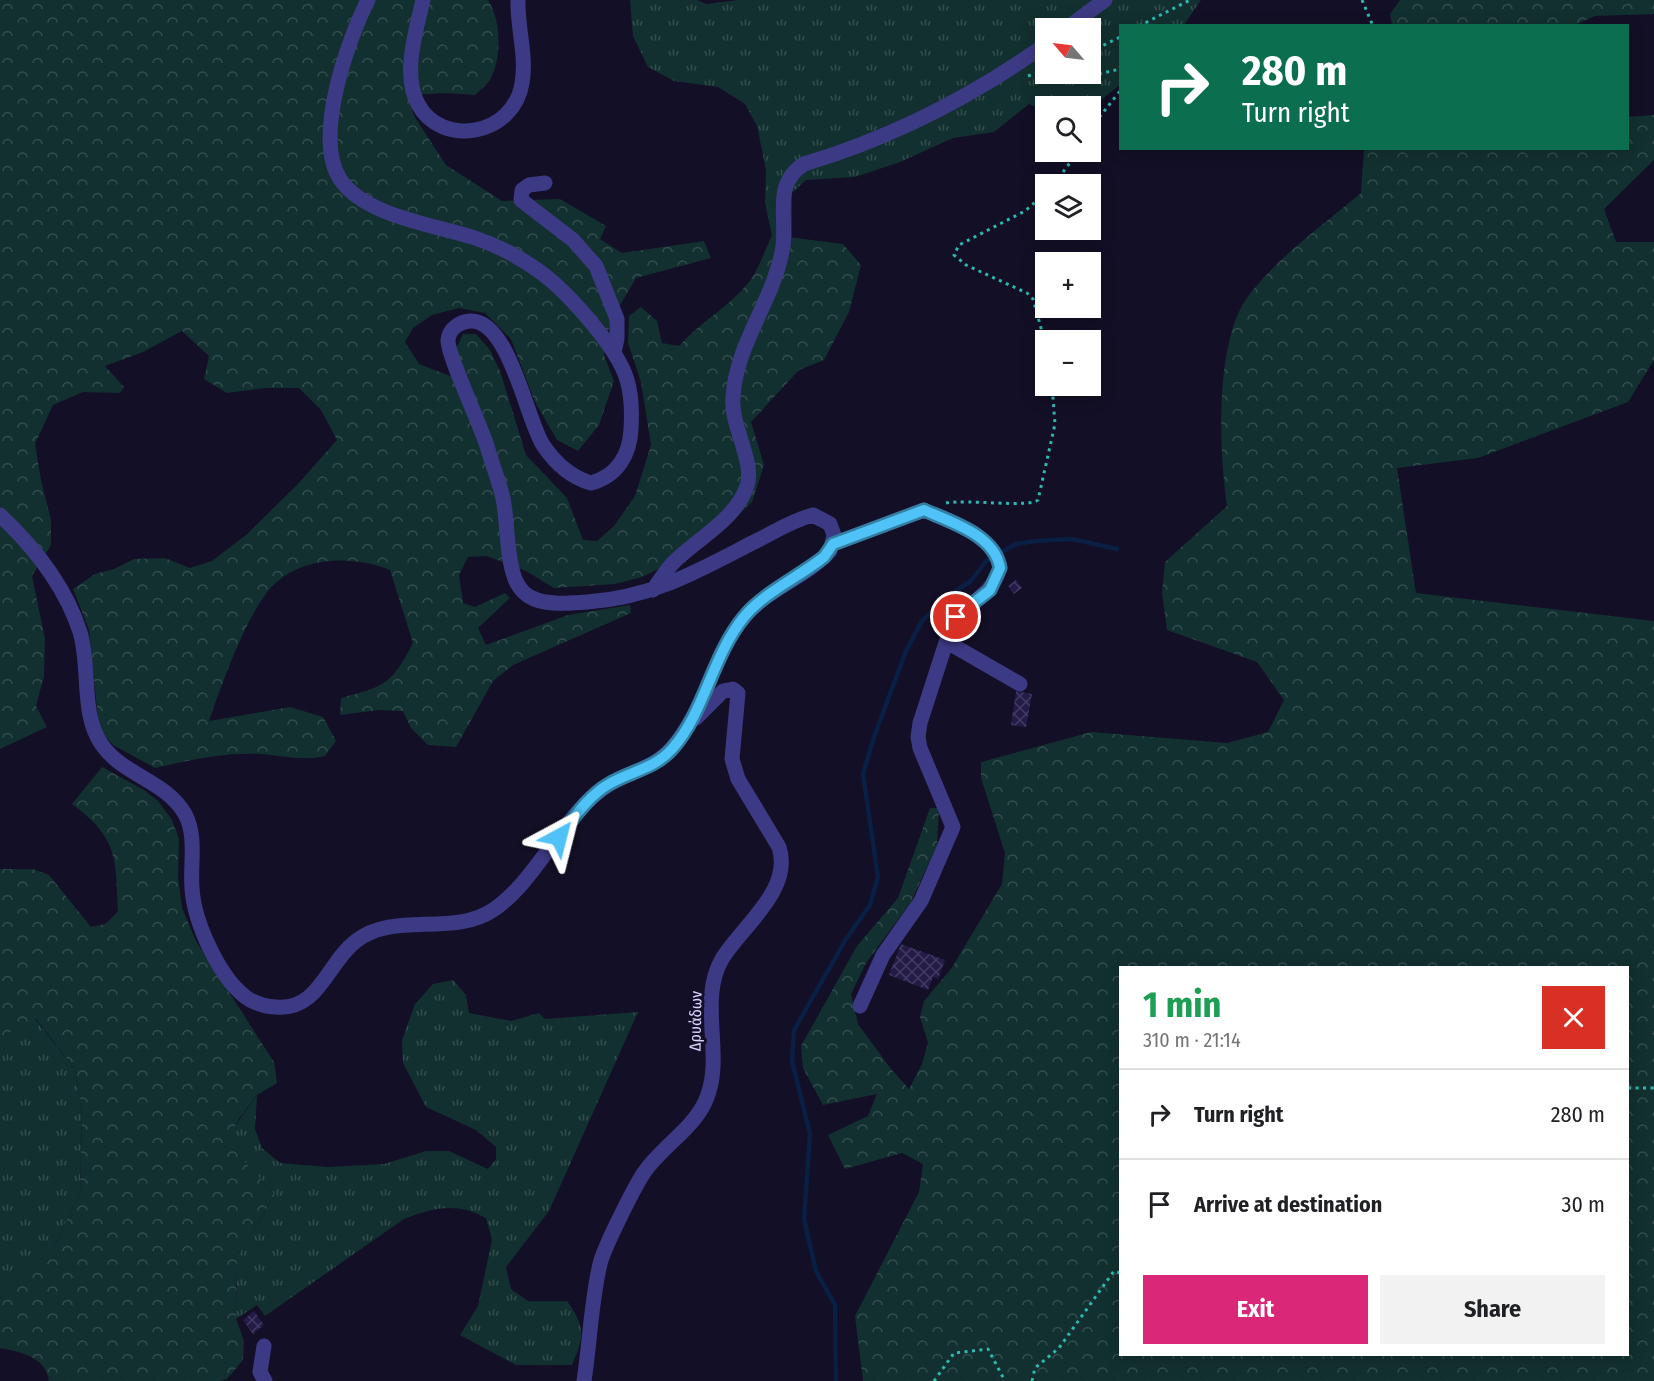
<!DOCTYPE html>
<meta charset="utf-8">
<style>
:root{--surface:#fff;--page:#f2f2f2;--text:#202124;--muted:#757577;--line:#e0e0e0;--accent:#db2777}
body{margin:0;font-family:"Fira Sans Condensed",sans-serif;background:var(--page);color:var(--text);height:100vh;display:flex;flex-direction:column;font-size:22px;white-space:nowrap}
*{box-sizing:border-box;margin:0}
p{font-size:20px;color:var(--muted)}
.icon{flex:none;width:33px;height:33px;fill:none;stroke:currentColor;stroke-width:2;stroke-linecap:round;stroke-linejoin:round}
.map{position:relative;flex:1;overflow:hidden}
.drawer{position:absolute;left:1119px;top:966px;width:510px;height:390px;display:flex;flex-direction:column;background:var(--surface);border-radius:0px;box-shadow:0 3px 15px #0003}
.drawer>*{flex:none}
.top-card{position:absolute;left:1119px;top:24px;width:510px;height:126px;border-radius:0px;box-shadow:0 3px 15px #0003;background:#0b6e4f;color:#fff;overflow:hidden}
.needle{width:39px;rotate:298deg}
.fabs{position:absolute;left:1035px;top:18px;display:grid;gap:12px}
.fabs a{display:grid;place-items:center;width:66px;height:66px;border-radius:0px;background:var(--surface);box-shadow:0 3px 15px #0003;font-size:30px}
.pin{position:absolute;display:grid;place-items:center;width:51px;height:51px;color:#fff;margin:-26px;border:3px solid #fff;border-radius:50%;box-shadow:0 2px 6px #0007}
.me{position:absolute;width:66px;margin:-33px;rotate:38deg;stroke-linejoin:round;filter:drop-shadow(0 0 4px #0008)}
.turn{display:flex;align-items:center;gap:21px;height:126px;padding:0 24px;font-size:27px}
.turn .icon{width:78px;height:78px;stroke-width:2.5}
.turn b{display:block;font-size:42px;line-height:51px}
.round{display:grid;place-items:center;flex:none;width:63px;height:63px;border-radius:0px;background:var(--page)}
.summary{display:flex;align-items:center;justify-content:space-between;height:102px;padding:0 24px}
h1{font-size:36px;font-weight:700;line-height:45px;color:#1e9e55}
.cta{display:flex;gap:12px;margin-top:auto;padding:12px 24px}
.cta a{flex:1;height:69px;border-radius:0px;background:var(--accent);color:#fff;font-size:24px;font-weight:700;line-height:69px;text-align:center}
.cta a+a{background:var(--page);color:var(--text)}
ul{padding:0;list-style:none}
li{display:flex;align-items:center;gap:18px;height:90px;padding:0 24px;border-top:2px solid var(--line)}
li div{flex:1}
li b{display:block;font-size:22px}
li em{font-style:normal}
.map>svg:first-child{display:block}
</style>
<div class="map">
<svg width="1654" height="1381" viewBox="0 0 1654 1381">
<defs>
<pattern id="grass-tufts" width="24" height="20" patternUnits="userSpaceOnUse" patternTransform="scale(1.5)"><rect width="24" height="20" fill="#12302f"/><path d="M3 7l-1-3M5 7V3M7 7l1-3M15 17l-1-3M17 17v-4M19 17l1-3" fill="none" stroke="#344d4e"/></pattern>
<pattern id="forest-crowns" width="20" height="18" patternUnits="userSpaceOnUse" patternTransform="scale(1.5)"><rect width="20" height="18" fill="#12302f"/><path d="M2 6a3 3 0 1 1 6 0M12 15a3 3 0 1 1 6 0" fill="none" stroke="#344d4e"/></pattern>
<pattern id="building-cross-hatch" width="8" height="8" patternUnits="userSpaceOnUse" patternTransform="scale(1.5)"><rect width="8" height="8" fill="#241b47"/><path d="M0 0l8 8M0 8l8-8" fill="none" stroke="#433b63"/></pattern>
</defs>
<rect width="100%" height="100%" fill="#130f26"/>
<path fill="url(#grass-tufts)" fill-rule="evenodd" d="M630,0H697L706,4L738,0H1201L1184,25L1120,26V85L1091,108L1046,106L1045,110L1029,104L994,132L953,138L900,162L855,177L806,180L792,193V238L772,235L765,203L766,170L757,126L745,104L718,87L674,81L648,67L633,36ZM1046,28H1090V74H1046Z
M453,980L466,995L469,1013L511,1021L539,1013L545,1019L638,1012L549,1211L506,1267L511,1289L528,1301H567C586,1327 584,1337 572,1365H516L460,1335L478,1306L492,1240L486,1218C457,1202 434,1207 404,1219L265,1316L257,1305L236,1319L237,1257L275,1195L233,1149V1129L257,1095L255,1129L262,1148L280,1163L328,1167L384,1164L426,1151H449L488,1169L496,1159V1147L476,1130L426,1107L403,1063L402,1040L415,1004L433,984Z
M35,1019L75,1069L82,1115L80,1193L53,1248L0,1298V1037Z"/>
<path fill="url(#forest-crowns)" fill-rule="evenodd" d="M0,0H488C501,20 502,56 491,78C488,84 480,90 475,95L446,93L408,95L414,116L446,165L502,201L560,199L606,226L600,239L622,253L704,241L711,258L636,278L610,322L604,355L614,381L599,425L578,451L557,440L535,402L511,339L485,313L459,308L432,315L413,328L405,342L419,364L453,377L456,349L463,334H476L490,350L500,371L526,455L567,498L583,540L597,541L614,526L635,496L651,445L641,382L628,343L629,316L641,307L657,321L662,343L679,346C700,322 729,307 749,282C759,269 765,250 772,235L843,244L861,265L849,312L824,360L799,370L751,422L764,465L752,502L705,546L642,577L615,584L554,588L526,571L487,556L468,557L459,575L463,603L475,607L505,593L510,598L478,628L486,645L568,615L630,605L631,613L513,665L493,681L456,747L428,745L411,728L403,711L379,710L340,715L341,698C385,686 391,685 413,643L390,570C350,554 293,556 265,595C242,627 222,684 209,721L290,707L323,717L336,741L325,756C303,761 284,756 261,754C225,752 190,760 155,768L113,745L99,729L89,630L73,589L95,574L114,569L134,559L165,558L190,568L212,561L246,535L297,485L337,440L321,410L299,388H265L227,393L204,379L209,356L182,331L143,352L105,366L124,387L120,393L83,392L53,405L35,444L41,480L51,520V545L32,576L45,639L44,676L36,706L47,727L0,749Z
M1400,0H1654V14L1595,16L1575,25H1392L1390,14Z
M1654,115V160L1604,209L1616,242H1654V360L1628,402L1478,458L1397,468L1416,593L1654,621V1381H863L855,1316L919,1192L923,1164L902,1153L845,1169L828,1135L868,1116L877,1094L823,1105L803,1068L801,1046L857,946L898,898L930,808H939L937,845L911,902L866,963L851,994L858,1024L891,1069L909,1089L922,1064L928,1043L920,1017L924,1001L951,969L1002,884L1005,853L981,778V762L1091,732L1227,743L1268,732L1284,700L1257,662L1167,630L1162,593L1165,562L1227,506C1219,452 1214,340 1249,295C1280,255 1323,225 1361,193L1364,149L1628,148V117ZM1120,968H1628V1354H1120Z
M102,767L144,790L158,801L172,820L179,839L178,877L182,908L196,941L274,1062L277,1083L257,1095L239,1119L233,1130V1149L275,1195L237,1257L236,1319L244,1341L243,1360L227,1379L220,1381H49C46,1357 21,1352 0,1348V1298L53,1248L80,1193L82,1115L75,1069L36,1019L0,1037V869H33L49,875L91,927L105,924L118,912C116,858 118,838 72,804Z"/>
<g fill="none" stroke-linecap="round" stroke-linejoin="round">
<path stroke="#0a1f44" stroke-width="4.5" d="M836,1381L835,1305L816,1271L804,1219L810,1134L792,1061L794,1030L846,939L870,905L878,877L863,774L874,737L906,651L922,621L948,596L971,581L986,561L1016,544L1036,541L1072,539L1117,549"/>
</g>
<path fill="url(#building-cross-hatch)" d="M1016,580L1022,588L1014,594L1008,586Z
M1016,691L1032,694L1026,727L1011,725Z
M901,944L945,960L938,979L933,977L928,990L889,975Z
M254,1311L264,1325L253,1334L243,1320Z"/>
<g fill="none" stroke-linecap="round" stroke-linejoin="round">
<path stroke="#2fb8b0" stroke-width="3" stroke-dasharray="3 4.5" stroke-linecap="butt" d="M1362,0L1373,26
M1139,26L1190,0
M1090,52L1120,37
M1084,74L1094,75L1120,69
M1028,76L1046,69
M1090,129L1120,91
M1054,184L1078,152
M1046,193L1025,211L959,245L954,255L966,265L1027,293L1033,299L1046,346
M946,503C966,499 1029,508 1038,500L1055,424L1052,386
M1628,1088H1654
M934,1381L954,1353L988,1349L1005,1381
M1032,1381L1035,1368L1059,1348L1114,1271L1120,1273"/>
<path stroke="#3d3a85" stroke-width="15" d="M423,0C416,30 402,75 418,104C441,148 514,136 522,83C527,56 517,27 518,0
M1067,28L1105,0
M545,183L529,185L522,190L521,200L573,240L596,266L617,319V339L614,352
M0,515C34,547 66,588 80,632C91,668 80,714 102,745C124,776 165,780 185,814C197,836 190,864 192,888C194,922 220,981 250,1000C258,1004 268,1007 276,1007C319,1011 327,963 356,941C394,911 453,937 493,910C537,881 564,812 608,785C630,771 654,769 672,748C705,711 712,655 744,617C767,589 805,578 830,551L834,535L830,524L813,515C790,521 773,533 752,543C696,572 651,598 587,602C570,603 553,605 537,600C527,597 519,589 515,579C506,555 508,524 503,498C499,481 492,464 487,446C481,426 447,354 448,340C449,329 459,322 470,321C509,319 526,418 543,445C555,463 570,477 591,483C617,476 630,455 631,429C632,413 632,396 627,380C618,348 569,294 543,274C523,259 499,246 475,238C435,225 364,216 340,179C313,137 348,40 368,0
M833,544L924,510C951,522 995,535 1000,568C991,599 964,602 951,627L920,723L918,737L920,748L953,827L921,901L883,955L860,1006
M653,590C659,581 665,572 672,564C695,540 736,520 747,486C755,461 730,425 733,397C736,343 775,299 783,246C787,215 773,184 804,164C891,138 972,97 1046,44
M947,642L1020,684
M264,1346L260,1372L265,1381
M584,1381C590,1342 591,1302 600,1264C604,1247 633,1190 643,1174C660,1148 692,1130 705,1102C726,1058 697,1002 722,959C742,926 793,890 779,847L738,779L732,759L738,693L733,689L723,691L696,718"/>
</g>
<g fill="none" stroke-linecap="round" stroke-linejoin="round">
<defs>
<path id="route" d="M559,837C573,819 588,796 609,784C631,771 654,769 672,749C705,712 712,656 744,617C762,594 800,576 824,557L833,544L924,510C951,522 995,535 1000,568L990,590L956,617"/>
</defs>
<use href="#route" stroke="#337fa1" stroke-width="15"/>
<use href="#route" stroke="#4fc3f7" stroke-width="10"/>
</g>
<g text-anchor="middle" stroke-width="6" stroke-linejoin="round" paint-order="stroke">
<g font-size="16" fill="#d9d4ff" stroke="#130f26">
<text transform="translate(695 1021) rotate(-89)" y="6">Δρυάδων</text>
</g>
</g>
</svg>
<div class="fabs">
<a><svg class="needle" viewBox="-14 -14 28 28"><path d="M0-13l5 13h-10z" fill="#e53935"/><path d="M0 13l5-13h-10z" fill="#757577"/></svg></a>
<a><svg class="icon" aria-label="search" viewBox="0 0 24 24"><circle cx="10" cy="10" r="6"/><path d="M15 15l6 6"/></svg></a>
<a><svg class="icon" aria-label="layers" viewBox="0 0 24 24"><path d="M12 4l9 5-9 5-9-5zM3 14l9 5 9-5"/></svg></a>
<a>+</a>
<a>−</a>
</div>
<div class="pin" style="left:956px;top:617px;background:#d93025"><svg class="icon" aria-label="arrive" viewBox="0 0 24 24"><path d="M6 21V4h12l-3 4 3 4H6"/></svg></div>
<svg class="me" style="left:559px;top:837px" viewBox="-20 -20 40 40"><path d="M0-17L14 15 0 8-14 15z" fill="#4fc3f7" stroke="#fff" stroke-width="4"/></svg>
<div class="top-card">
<div class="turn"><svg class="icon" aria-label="right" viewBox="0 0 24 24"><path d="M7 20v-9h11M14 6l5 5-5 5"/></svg><div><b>280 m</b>Turn right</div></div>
</div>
<section class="drawer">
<div class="summary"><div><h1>1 min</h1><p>310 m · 21:14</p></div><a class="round" style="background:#d93025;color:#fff"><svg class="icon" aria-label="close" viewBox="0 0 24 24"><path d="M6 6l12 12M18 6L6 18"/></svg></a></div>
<ul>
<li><svg class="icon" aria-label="right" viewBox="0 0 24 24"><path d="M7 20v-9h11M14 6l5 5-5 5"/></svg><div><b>Turn right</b></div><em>280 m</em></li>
<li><svg class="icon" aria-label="arrive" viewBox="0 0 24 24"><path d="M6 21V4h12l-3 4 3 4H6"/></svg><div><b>Arrive at destination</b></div><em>30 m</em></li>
</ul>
<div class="cta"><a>Exit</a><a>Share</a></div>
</section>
</div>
